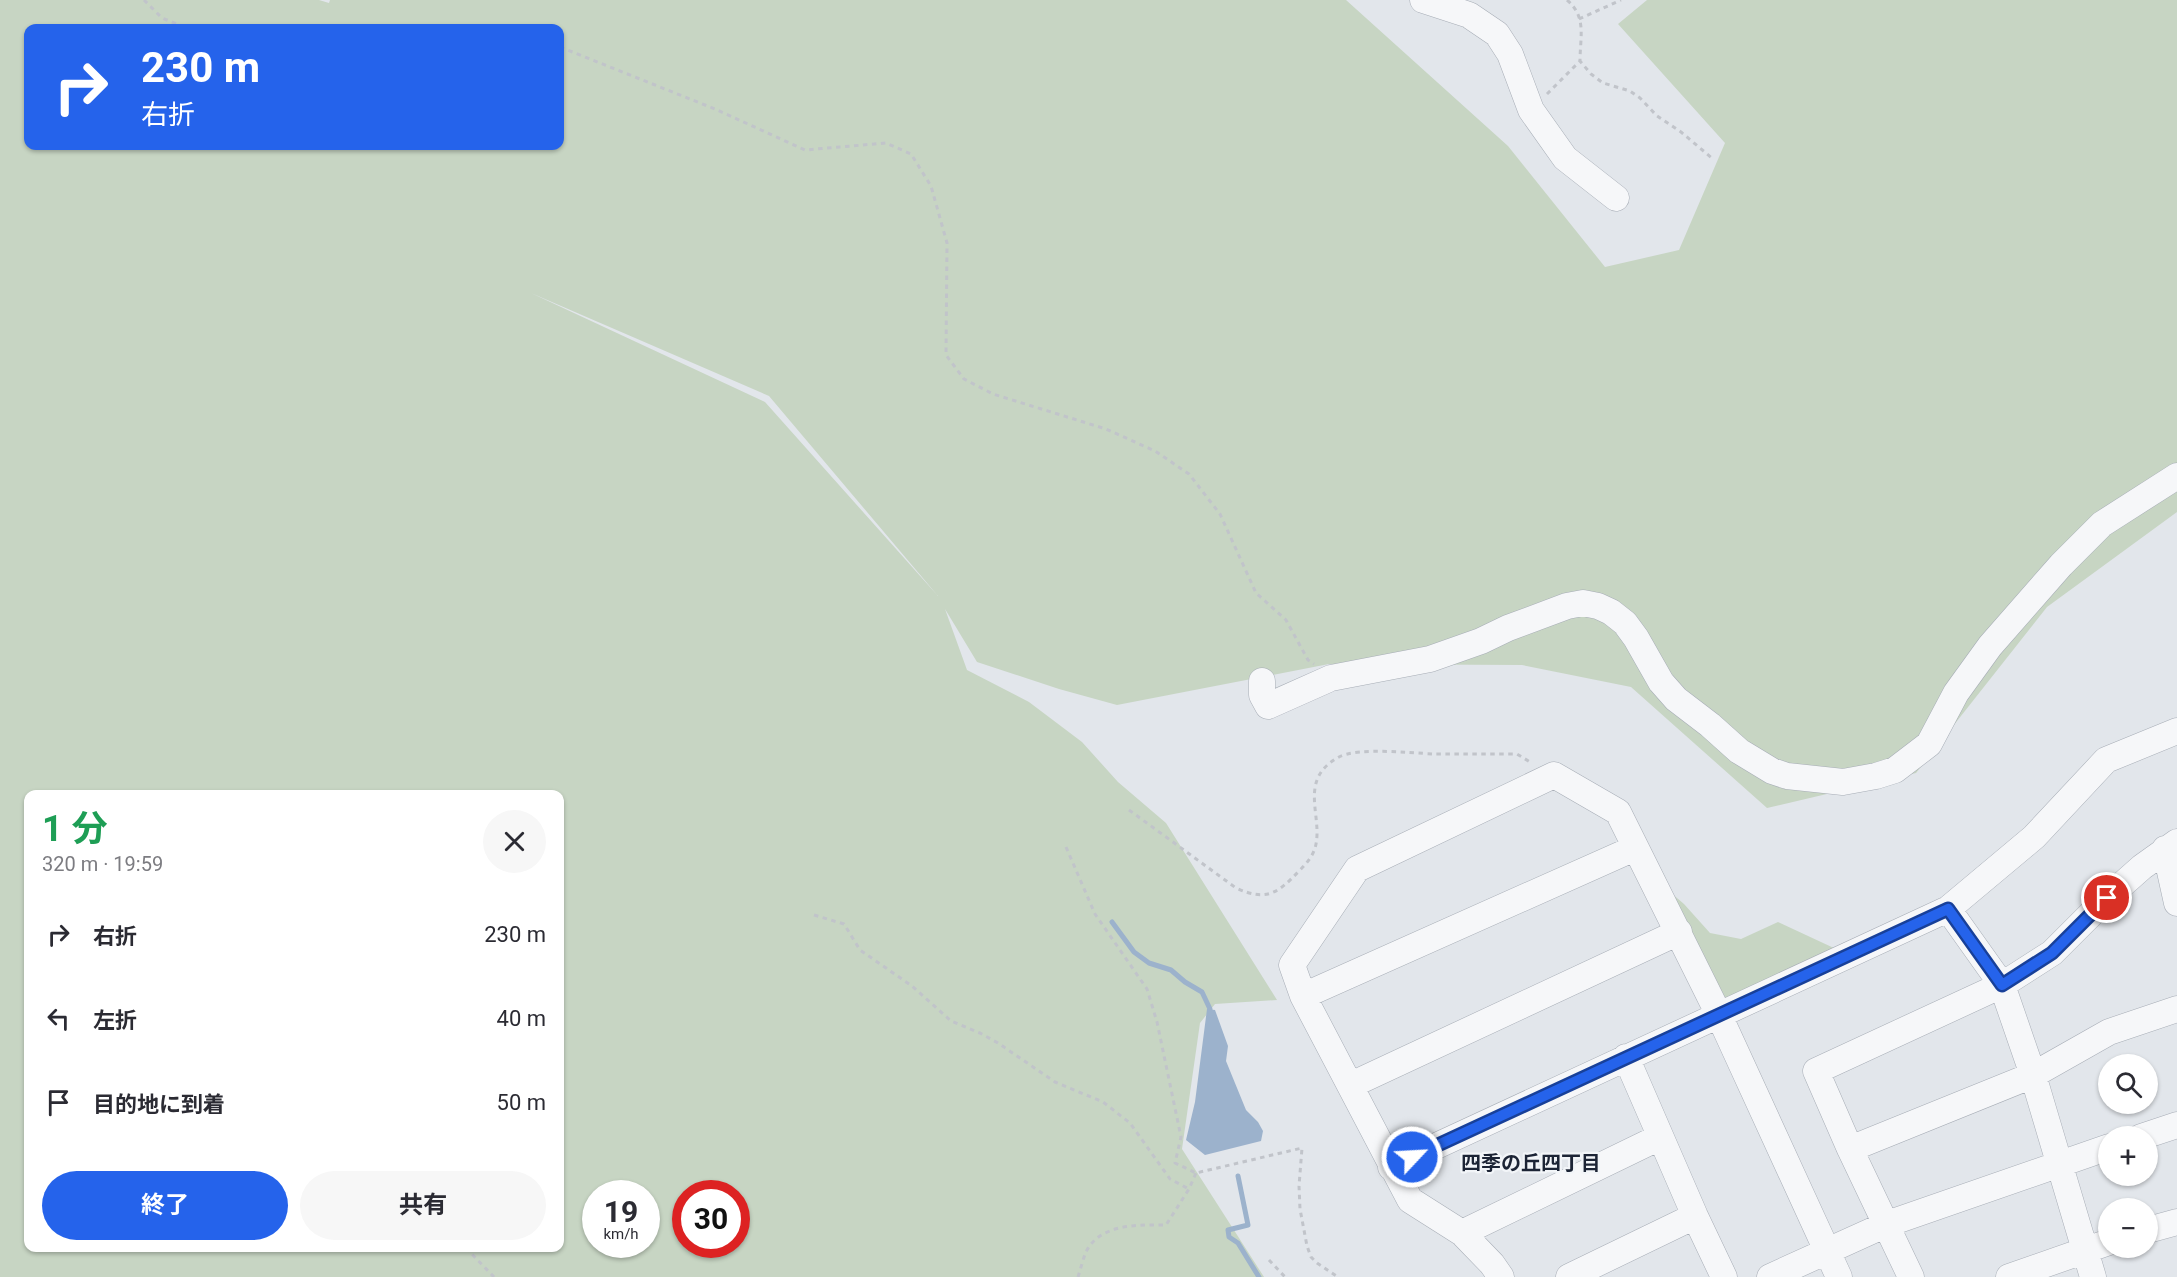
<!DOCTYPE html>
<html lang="ja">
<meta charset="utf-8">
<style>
:root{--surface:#fff;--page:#f7f7f7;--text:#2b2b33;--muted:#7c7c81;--accent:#2563eb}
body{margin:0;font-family:Roboto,"Noto Sans JP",sans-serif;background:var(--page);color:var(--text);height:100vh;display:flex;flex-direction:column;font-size:22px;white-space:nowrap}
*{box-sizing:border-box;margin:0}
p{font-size:20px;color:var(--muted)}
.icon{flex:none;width:33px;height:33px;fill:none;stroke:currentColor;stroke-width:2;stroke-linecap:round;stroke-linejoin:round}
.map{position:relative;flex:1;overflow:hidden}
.sheet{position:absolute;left:24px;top:790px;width:540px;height:462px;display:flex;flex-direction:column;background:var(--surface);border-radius:12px;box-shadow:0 2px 4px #0004}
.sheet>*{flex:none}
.top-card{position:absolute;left:24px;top:24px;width:540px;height:126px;border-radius:12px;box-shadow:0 2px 4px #0004;background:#2563eb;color:#fff;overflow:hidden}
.buttons{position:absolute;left:2098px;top:1054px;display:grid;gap:12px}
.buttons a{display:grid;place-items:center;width:60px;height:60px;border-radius:50%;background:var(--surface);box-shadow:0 2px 4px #0004;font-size:30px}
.speed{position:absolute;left:582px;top:1180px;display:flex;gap:12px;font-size:30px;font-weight:700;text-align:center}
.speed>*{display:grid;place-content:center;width:78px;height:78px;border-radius:50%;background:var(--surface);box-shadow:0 2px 4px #0004;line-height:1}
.speed small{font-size:15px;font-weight:400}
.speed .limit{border:9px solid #d22;background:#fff;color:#111}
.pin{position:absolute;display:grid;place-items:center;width:51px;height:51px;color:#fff;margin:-26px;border:3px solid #fff;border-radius:50%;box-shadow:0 2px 6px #0007}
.me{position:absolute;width:66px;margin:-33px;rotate:65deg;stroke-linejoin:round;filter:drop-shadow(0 0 4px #0008)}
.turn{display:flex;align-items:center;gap:21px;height:126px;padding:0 18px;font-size:27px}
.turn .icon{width:78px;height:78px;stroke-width:2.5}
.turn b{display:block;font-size:42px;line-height:51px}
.round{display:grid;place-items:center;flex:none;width:63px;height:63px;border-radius:32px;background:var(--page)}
.overview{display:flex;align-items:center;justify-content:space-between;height:102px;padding:0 18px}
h1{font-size:36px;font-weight:700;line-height:45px;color:#1e9e55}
.cta{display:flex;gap:12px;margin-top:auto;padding:12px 18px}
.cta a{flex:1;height:69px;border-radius:36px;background:var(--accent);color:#fff;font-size:24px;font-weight:700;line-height:69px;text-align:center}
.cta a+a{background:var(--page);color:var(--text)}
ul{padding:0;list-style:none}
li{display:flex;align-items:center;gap:18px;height:84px;padding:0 18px}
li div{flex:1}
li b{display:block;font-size:22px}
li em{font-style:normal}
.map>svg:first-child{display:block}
</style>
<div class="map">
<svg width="2177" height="1277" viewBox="0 0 2177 1277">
<rect width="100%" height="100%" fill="#e2e6eb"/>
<path fill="#c7d5c3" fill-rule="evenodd" d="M0,0H319L329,3L330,0H1346L1508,146L1605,267L1679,250L1725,143L1618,24L1647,0H2177V512L2047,607L1916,773L1767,808L1631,687L1522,665L1329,664L1117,705L1059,689L977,662L945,609L967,670L1029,702L1082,742L1118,782L1166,823L1277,1000L1215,1004L1200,1023L1182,1149L1264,1277H0ZM28,28H560V146H28ZM531,293L769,396L938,596L765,402ZM28,795H560V1248H28ZM596,1194H646V1245H596ZM686,1194H736V1245H686Z
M1657,881L1684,904L1710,933L1741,939L1778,922L1836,949L1720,1005Z"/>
<path fill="#9cb2cc" d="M1207,1009L1215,1010L1228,1046L1226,1061L1246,1110L1258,1122L1263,1131L1261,1141L1205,1155L1186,1140L1195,1102Z"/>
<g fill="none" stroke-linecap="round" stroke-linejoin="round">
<path stroke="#9cb2cc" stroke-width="5" d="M1112,922L1134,952L1149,963L1171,970L1185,982L1202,992L1210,1009V1015
M1238,1176L1248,1225L1228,1230L1229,1237L1238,1243L1259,1277"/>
<defs>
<path id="minor" d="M1423,0L1469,15L1497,34L1510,54L1531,110L1565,158L1616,198
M1262,681V695L1268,706L1331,678L1430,659L1481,641L1508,628L1567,606L1583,603L1598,606L1611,612L1625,623L1636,638L1661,682L1676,699L1710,725L1739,751L1772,771L1787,776L1843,782L1876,776L1895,770L1929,744L1956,693L1990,646L2061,565L2102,524L2177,476
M2165,849L2177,903
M1948,909L2002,985L2033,1075L2093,1277
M1303,996L1635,848
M1626,1057L1695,1216L1724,1277
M1351,1085L1679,932
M2141,1137L2177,1125
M1850,1149L2033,1075L2109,1032L2177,1009
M1391,1167L1948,909L2034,837L2106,760L2177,731
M2148,1230L2177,1222
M1462,1233L1660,1137
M1501,1277L1492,1264L1462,1233L1410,1200L1303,996L1292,965L1357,869L1554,775L1618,812L1718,1013L1839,1277
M1569,1277L1695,1216
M1770,1277L1887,1224L2109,1147
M1911,1277L1850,1149L1816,1071L2002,985L2052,953L2107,898L2142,867L2177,842
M2009,1277L2109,1242"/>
</defs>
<use href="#minor" stroke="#a7adb6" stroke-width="27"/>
<path stroke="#c1c4ca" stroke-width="3" stroke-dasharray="4.5 4.5" stroke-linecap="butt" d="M144,0L162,18L187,28
M1567,0C1587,17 1580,37 1580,61
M1579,19L1621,0
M447,28H464
M560,47L715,109L805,150L886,143L911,154L931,186L947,243L946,355L964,379L993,394L1106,429L1155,451L1189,474L1220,514L1256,593L1286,620L1308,660L1314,664
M1547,94L1580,61L1591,74L1603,83L1630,91L1640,98L1657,116L1681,132L1713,159
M1129,810L1236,888C1267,902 1278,893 1299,871C1307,863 1314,855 1316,844C1322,814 1298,779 1339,757C1359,747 1410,753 1434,754C1462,754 1489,754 1517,754L1530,762
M1066,847L1095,914L1147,989L1157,1022L1181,1137L1175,1163L1196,1173L1302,1148L1299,1186L1300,1209L1307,1246L1311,1257L1317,1263L1338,1277
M814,915L844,924L860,950L912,986L951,1021L980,1033L998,1043L1055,1082L1103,1102L1130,1123L1170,1179L1189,1189
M466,1248L494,1277
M1269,1260L1285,1277
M1078,1277C1081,1268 1083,1258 1087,1250C1102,1223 1140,1225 1166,1225L1189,1189L1196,1173"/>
<use href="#minor" stroke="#f6f7f9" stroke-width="26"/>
</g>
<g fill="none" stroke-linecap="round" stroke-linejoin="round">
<defs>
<path id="route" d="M1412,1157L1948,909L2002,985L2052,953L2107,898"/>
</defs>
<use href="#route" stroke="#184099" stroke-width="15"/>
<use href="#route" stroke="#2563eb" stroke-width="10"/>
</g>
<g text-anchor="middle" stroke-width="4.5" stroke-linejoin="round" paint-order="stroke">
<g font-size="20" font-weight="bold" fill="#1c2435" stroke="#f2f5f8">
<text x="1531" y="1170">四季の丘四丁目</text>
</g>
</g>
</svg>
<div class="buttons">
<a><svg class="icon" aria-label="search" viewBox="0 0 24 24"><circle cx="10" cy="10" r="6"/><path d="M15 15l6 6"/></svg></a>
<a>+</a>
<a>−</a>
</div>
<div class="speed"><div>19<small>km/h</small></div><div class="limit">30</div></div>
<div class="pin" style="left:2107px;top:898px;background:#d93025"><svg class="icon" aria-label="arrive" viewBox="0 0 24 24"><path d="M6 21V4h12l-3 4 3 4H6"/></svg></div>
<svg class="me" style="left:1412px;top:1157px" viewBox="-20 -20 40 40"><circle r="17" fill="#2563eb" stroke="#fff" stroke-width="3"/><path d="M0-11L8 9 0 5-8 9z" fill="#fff"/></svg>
<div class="top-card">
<div class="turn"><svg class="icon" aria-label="right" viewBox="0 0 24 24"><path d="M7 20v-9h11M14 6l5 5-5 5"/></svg><div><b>230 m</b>右折</div></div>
</div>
<section class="sheet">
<div class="overview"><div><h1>1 分</h1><p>320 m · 19:59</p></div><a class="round"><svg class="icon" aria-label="close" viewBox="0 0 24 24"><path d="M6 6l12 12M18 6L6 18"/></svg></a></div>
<ul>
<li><svg class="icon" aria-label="right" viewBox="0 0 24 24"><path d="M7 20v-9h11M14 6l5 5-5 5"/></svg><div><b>右折</b></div><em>230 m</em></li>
<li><svg class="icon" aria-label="left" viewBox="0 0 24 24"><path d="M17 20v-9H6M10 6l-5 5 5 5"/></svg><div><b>左折</b></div><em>40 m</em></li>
<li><svg class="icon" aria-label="arrive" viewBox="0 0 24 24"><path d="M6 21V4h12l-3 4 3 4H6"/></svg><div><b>目的地に到着</b></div><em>50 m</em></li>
</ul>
<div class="cta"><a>終了</a><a>共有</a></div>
</section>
</div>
